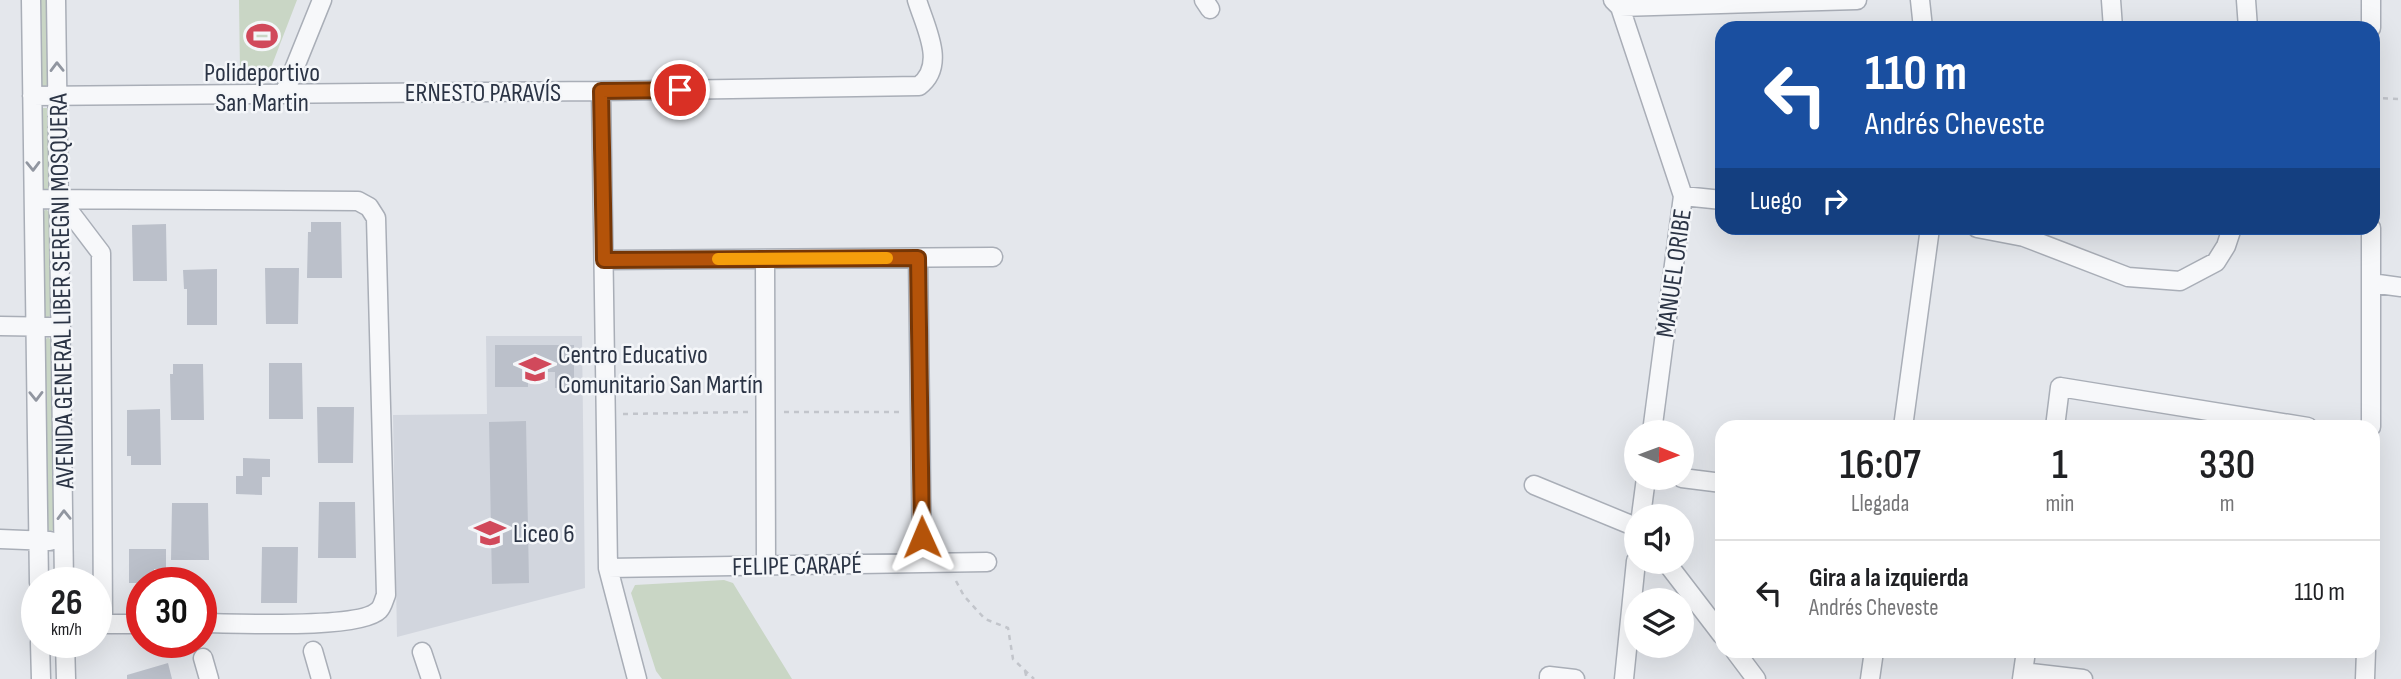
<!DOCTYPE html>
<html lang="es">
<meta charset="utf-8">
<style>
:root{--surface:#fff;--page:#f2f2f2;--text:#202124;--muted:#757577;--line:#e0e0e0}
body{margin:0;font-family:"Sofia Sans Condensed",sans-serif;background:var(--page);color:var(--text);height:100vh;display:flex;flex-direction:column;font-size:26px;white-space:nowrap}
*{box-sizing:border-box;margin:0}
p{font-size:23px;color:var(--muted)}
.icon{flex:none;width:38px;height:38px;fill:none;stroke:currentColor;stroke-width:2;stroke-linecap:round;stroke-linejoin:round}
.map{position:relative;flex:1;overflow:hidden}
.details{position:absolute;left:1715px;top:420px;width:665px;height:238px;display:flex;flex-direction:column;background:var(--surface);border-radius:21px;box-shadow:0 7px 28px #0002}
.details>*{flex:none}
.top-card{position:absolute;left:1715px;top:21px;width:665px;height:214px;border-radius:21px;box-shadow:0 7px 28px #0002;background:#1a4fa0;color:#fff;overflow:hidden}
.needle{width:46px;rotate:91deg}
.controls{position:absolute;left:1624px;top:420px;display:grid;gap:14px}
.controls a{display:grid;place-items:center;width:70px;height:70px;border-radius:50%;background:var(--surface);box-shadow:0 7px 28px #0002;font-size:35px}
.speed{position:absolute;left:21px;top:567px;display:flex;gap:14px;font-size:35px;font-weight:700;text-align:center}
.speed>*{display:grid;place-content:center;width:91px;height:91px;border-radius:50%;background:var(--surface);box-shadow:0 7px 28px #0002;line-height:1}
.speed small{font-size:18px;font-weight:400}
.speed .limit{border:10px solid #d22;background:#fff;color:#111}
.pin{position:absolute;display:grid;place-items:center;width:60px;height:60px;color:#fff;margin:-30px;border:4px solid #fff;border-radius:50%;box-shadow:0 2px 7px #0007}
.me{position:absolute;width:77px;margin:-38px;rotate:359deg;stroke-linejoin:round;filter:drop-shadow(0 0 5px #0008)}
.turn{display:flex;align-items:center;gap:24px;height:147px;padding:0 35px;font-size:32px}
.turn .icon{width:91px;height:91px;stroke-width:2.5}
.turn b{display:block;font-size:49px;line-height:60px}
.then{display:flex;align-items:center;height:66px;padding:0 35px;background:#0003;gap:14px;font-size:26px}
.eta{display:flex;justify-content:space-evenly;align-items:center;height:119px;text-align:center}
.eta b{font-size:42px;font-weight:600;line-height:49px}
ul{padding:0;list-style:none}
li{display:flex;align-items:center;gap:21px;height:105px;padding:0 35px;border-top:2px solid var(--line)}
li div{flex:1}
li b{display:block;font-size:26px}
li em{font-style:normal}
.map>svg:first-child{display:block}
</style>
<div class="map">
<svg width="2401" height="679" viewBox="0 0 2401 679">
<rect width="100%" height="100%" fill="#e4e7ec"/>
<path fill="#d2d6de" d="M486,336H582L585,588L397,637L393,415L487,414Z"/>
<path fill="#c9d6c5" d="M39,0H47V85L44,87L40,85Z
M239,0H297L267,78L250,79L240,71Z
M41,108H48L49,188L45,191L42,188Z
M46,209L49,212L51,315L47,318L44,316L43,212Z
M48,337L52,341L54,529L51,532L47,529L44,341Z
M724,580L733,583L792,679H662L656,671L631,593L635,585Z"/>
<path fill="#bbc0ca" d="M311,222H341L342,278H307L308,232H311Z
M166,224L167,281H133L132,225Z
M265,268H299L298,324H266Z
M217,269V325H187V289H184L183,270Z
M495,345H574V387L555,388V372H528V387H495Z
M269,363H302L303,419H269Z
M173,364H203L204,420H171L170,374H173Z
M317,407H354L353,463H318Z
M160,409L161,465H131V456H127V410Z
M526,421L529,583L492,584L489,422Z
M243,458L270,459V477H262V495L236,494V476H243Z
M319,502H355L356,558H318Z
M172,503H208L209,560H171Z
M262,547H298L297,603H261Z
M129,549H166V569H154L153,583H129Z
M168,663L172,679H127V675Z"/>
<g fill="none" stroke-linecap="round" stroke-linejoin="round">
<defs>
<path id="minor" d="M31,0L39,583
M56,0L64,583
M1204,0L1210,9
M1613,0L1620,7L1683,196L1652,432
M1920,0L1923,28
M2111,0L2113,28
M2246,0L2248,28
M2371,0V28
M1620,7L1857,0
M601,91L608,568L637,679
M284,94L322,0
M32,96L601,91L919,86C947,65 925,27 917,0
M1683,196L1722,200
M34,199L358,201L369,207L376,218L386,595C384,599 383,606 379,610C360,630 234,623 201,623
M60,199L101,253L103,624
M1977,228L2024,237L2128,277L2180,281L2216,262L2226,246L2232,228
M2371,228V427
M918,258L922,562
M765,259L766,566
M604,260L993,257
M2371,283L2401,287
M0,326L61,327
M1903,427L1930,228
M2055,427L2060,387L2308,427
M1682,478L1722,483
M1534,485L1636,527
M1641,516L1646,478
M0,539L50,541
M1666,562L1722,635
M608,568L987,562
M96,624H142
M40,642L41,679
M65,642L66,679
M313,651L321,679
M1735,651L1756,679
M422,652L431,679
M203,658L209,679
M2023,672L2083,679
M1549,679V676L1575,679
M1624,679L1636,561
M1870,679L1874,651
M2022,679L2026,651
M2365,679L2366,651"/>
</defs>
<use href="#minor" stroke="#a9aeb7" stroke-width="21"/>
<path stroke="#c2c5cb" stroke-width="2.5" stroke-dasharray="5 5" stroke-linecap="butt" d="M2373,98L2401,99
M784,412H903
M623,414L749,412
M956,581L964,596L985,619L1008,628L1013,659L1034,679
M1025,671L1027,679"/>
<use href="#minor" stroke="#f7f8fa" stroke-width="18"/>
</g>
<defs><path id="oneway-chevron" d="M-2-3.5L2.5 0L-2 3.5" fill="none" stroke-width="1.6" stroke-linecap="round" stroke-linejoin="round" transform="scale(1.75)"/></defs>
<g stroke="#9196a0">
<use href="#oneway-chevron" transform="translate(57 67) rotate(-91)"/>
<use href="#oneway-chevron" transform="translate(33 166) rotate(89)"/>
<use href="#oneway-chevron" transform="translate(36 396) rotate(89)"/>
<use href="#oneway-chevron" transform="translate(64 515) rotate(-91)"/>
</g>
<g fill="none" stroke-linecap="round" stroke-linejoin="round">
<defs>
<path id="route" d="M680,90L601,91L604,260L918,258L922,537"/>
</defs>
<use href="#route" stroke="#753606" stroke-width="18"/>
<use href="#route" stroke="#b45309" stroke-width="12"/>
<path stroke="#f59e0b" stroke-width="12" d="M718,259L887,258"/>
</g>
<defs>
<symbol id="stadium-bare" viewBox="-9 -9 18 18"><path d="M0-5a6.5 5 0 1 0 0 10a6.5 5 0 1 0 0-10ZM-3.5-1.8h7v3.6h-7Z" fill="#d1495b" stroke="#f4f6f9" stroke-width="2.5" paint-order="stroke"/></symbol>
<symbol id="school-bare" viewBox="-9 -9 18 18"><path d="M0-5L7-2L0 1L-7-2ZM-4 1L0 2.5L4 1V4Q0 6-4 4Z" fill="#d1495b" stroke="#f4f6f9" stroke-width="2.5" paint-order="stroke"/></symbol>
</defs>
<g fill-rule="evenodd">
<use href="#stadium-bare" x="240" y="14" width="44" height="44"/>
<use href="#school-bare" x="513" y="347" width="44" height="44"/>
<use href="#school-bare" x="468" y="511" width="44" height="44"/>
</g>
<g text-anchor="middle" stroke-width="5" stroke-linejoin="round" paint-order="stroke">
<g font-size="26" fill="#2b3445" stroke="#f4f6f9" text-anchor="start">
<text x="262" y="81" text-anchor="middle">Polideportivo<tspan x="262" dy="30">San Martin</tspan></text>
<text x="558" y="363">Centro Educativo<tspan x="558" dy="30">Comunitario San Martín</tspan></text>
<text x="513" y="542">Liceo 6</text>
</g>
<g font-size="26" fill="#2b3445" stroke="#f4f6f9">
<text x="483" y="101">ERNESTO PARAVÍS</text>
<text transform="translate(1673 273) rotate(-82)" y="9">MANUEL ORIBE</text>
<text transform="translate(61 291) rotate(-91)" y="9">AVENIDA GENERAL LIBER SEREGNI MOSQUERA</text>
<text transform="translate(797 565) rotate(-1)" y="9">FELIPE CARAPÉ</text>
</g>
</g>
</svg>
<div class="controls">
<a><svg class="needle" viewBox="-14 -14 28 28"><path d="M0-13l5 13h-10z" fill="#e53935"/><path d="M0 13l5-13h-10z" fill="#757577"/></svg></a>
<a><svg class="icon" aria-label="sound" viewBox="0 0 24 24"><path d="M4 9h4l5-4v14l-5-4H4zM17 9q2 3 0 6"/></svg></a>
<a><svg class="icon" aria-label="layers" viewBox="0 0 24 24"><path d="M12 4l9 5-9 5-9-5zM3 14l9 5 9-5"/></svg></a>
</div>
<div class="speed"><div>26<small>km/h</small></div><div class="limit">30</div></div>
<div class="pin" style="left:680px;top:90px;background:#d93025"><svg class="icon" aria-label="arrive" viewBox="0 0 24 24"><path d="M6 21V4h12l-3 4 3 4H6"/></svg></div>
<svg class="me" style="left:922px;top:537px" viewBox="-20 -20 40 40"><path d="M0-17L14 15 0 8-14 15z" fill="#b45309" stroke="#fff" stroke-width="4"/></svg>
<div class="top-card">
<div class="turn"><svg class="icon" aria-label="left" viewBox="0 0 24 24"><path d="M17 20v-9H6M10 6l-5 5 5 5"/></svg><div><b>110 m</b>Andrés Cheveste</div></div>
<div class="then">Luego<svg class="icon" aria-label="right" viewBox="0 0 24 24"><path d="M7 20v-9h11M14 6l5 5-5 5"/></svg></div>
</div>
<section class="details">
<div class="eta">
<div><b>16:07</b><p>Llegada</p></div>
<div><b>1</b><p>min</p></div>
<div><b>330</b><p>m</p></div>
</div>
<ul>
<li><svg class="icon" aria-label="left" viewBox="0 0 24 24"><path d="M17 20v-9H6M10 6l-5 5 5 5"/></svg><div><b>Gira a la izquierda</b><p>Andrés Cheveste</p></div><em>110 m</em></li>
</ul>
</section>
</div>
